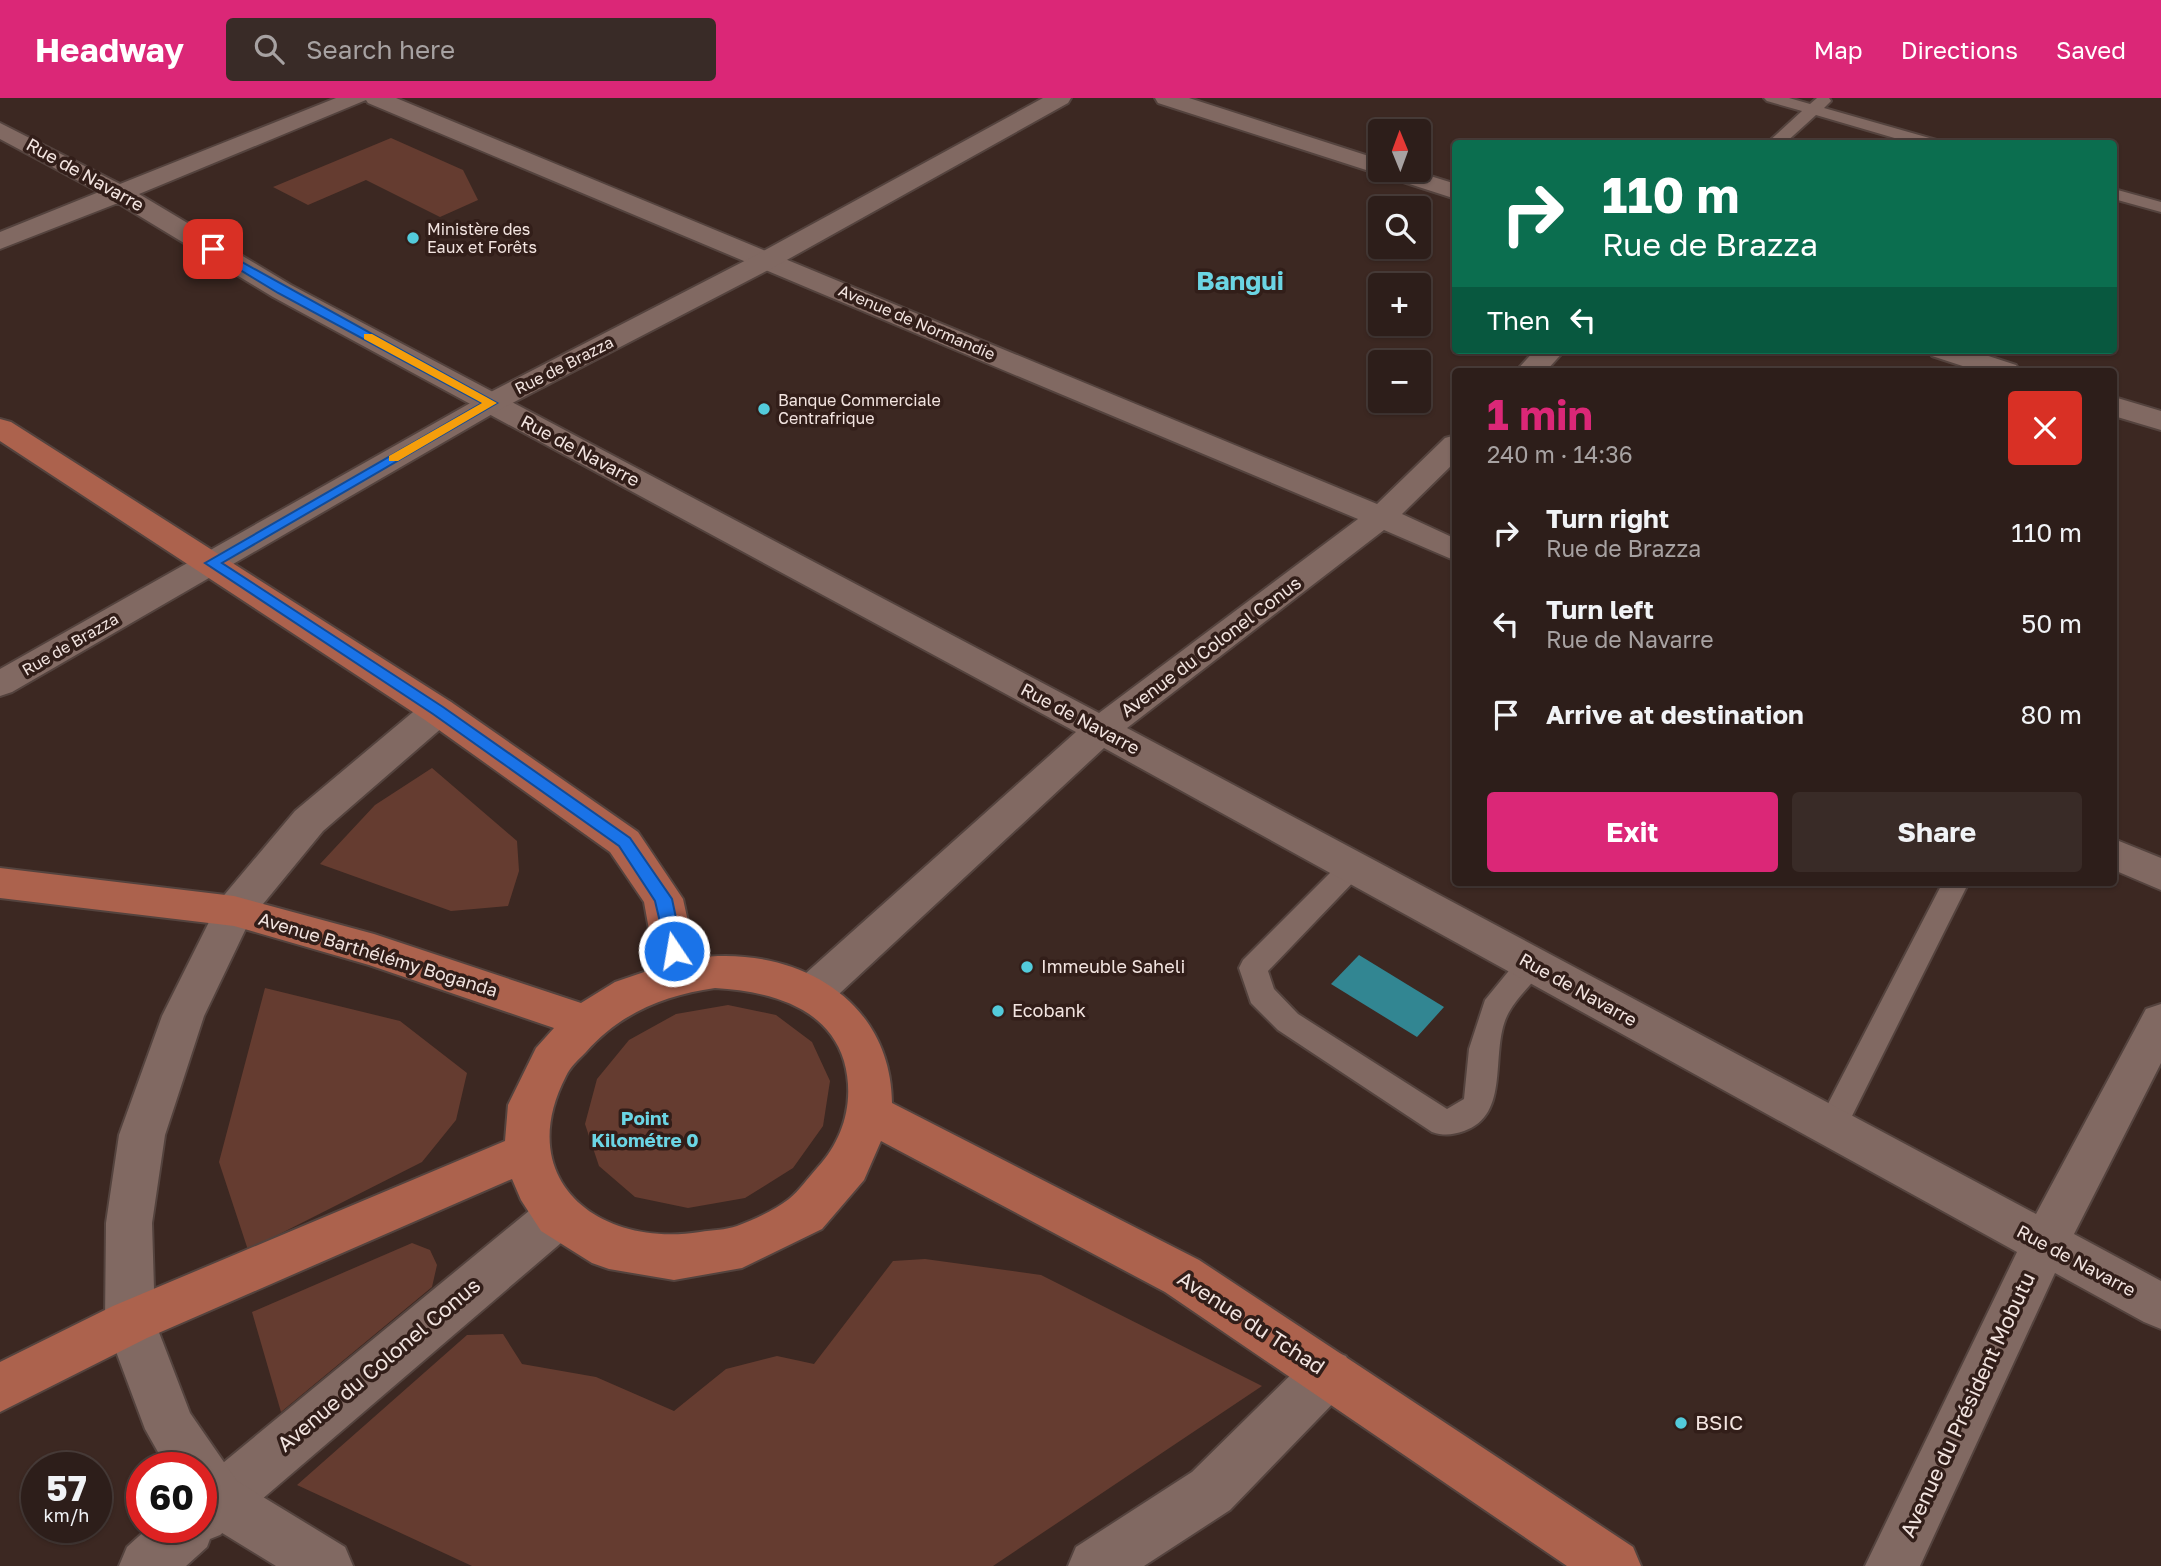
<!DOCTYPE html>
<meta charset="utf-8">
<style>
:root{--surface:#2d1e1a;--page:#392b27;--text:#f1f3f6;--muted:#a7a2a2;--line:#483c39;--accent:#db2777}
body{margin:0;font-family:"Golos Text",sans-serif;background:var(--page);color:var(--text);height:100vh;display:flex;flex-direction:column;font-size:26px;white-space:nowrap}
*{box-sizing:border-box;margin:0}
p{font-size:23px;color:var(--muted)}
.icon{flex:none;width:38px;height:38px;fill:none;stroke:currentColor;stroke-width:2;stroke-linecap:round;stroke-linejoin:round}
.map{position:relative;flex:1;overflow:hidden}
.panel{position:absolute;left:1452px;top:270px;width:665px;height:518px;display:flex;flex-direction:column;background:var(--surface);border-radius:7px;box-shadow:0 2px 5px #0004,0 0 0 2px var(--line)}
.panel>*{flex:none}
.banner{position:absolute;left:1452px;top:42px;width:665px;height:214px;border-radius:7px;box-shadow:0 2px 5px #0004,0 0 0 2px var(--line);background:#0b6e4f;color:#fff;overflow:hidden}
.needle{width:46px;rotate:359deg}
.fabs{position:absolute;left:1368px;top:21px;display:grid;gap:14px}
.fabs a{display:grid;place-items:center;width:63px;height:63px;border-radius:7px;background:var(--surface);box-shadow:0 2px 5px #0004,0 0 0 2px var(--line);font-size:35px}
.speed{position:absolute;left:21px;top:1354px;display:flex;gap:14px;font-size:35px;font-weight:700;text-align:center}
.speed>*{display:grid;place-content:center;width:91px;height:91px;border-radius:50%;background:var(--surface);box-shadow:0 2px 5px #0004,0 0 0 2px var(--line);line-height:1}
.speed small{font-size:18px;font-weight:400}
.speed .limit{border:10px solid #d22;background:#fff;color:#111}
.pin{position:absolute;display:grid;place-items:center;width:60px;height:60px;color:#fff;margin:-30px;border-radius:14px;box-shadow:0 4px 10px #0006}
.me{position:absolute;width:77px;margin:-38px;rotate:348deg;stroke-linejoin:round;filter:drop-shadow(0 0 5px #0008)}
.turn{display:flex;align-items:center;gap:24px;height:147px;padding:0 35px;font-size:32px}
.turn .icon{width:91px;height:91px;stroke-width:2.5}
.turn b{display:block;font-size:49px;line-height:60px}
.then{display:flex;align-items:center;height:66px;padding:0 35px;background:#0003;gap:14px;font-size:26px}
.round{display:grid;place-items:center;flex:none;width:74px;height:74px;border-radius:7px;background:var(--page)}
.overview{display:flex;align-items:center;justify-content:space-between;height:119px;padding:0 35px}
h1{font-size:42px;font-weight:700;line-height:52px;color:var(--accent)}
.cta{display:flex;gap:14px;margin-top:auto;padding:14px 35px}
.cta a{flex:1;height:80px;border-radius:7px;background:var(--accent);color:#fff;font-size:28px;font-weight:700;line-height:80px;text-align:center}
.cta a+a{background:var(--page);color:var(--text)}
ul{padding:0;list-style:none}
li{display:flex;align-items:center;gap:21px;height:91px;padding:0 35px}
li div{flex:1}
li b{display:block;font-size:26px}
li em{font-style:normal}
header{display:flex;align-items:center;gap:42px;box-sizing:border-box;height:98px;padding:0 35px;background:var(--accent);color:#fff}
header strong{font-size:33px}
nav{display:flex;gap:38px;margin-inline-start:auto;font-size:24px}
.search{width:490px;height:63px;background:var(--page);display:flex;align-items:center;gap:18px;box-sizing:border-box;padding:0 24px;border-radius:7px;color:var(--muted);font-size:26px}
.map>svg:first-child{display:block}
</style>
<header>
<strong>Headway</strong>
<div class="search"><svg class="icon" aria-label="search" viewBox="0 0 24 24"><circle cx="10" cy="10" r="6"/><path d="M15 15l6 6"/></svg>Search here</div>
<nav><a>Map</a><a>Directions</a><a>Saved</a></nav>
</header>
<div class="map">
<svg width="2161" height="1468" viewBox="0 0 2161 1468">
<rect width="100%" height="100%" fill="#3c2822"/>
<path fill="#653c30" d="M391,40L463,72L478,102L440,119L366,82L308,107L273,89Z
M432,670L517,743L519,773L508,808L451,813L320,766L375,707Z
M265,890L400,923L467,975L456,1022L422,1064L248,1152L219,1064Z
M728,907L776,917L812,944L830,983L823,1028L793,1070L745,1100L688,1110L635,1099L599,1068L585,1026L597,981L629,942L676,916Z
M412,1145L430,1152L437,1167L432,1189L281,1314L252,1214Z
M925,1161L1041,1177L1262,1288L993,1468H472L297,1387L467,1237L503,1236L522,1266L596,1279L674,1313L726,1271L777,1258L814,1266L893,1163Z"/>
<path fill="#328692" d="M1359,857L1444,909L1417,939L1331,886Z"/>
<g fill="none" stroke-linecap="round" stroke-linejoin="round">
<defs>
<path id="lane" d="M1764,0H1789L1810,6L1817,0H1829L1831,3L1824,10L1940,43L1942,46H1915L1816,17L1784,46H1766L1802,13L1767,3Z
M2114,91L2161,104V114L2114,101Z
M1352,759L1361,762L1365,769L1361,776L1268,873L1274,891L1298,916L1447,1011L1464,1001L1469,951L1485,902L1521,858L1531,855L1541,858L1545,866C1536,884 1519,896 1509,914C1488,951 1513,1016 1464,1033C1452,1037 1444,1038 1432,1034L1278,932L1251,905L1239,870L1243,862L1343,762Z
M1943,784H1969L1842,1038L1831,1042L1820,1038L1816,1029Z"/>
<path id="street" d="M336,0H396L1377,406L1445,340L1456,337V363L1402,416L1456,441V463L1384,432L1127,630L2036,1116L2146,911L2161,906V965L2074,1136L2161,1183V1231L2144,1224L2055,1175L1920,1468H1865L2017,1154L1104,650L826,908L811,913L796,908L790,896L796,884L1076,634L273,199L118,105L0,151V134L99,94L0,41V25L120,86ZM366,2L368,5L1358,421L1099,615L291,187L139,96Z
M1155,0H1189L1381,62V72H1411L1456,86V101L1158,5Z
M1535,252H1565L1546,273H1516Z
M1928,252H1970L2016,267L2020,273H1978L1932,258Z
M2114,299L2161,313V332L2114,318Z
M2114,741L2161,760V792L2114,772Z
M558,1097L575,1103L581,1118L575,1133L220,1437L210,1441L207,1449L186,1468H119L127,1449L148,1430H201V1383L541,1103Z"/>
<path id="secondary" d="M1043,0H1071L1068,5L776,168L501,311L12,594L0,598V571L481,299L758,156Z
M438,601L451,604L456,613L451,622L323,733L250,822L204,918L165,1037L152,1125L155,1224L190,1315L237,1383L345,1449L353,1468H276L201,1422V1370H167L145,1331L105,1224L106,1125L119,1037L162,918L220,802L295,713L425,604Z
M1328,1251L1346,1258L1353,1275L1346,1292L1230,1412L1144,1468H1068L1076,1449L1192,1374L1310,1258Z"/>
<path id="primary" d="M0,321L11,324L451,604L638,734L683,801L696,860C793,847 891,899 892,1005L1199,1162L1633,1449L1641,1468H1567L1165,1194L881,1043L864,1082L822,1131L742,1170L674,1182L609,1171L592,1165L541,1133L521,1102L512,1081L147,1240L0,1314V1264L113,1208L505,1043L508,1007L536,950L554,930L369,867L234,828L0,800V770L234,798L374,836L581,905L615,884L656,870L644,804L610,754L425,622L0,343ZM715,890C766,893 827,907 844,963C855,1002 844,1041 817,1070C808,1080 799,1093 789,1101C775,1112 753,1122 737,1128C726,1132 712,1132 700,1134C600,1150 512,1083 566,978C570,969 579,961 586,954C620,915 665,897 715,890Z"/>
</defs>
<use href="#lane" stroke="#54433e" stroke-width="4"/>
<use href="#street" stroke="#54433e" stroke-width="4"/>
<use href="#secondary" stroke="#54433e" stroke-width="4"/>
<use href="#primary" stroke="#54433e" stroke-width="4"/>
<use href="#lane" fill="#816962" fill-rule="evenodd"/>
<use href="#street" fill="#816962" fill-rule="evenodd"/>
<use href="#secondary" fill="#816962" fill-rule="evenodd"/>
<use href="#primary" fill="#ac624d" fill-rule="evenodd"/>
</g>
<path fill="#1a73e8" stroke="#114b97" stroke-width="2" d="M213,148L497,305L222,465L443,609L630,740L672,801L683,853L680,858H668L655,803L619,748L433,616L205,465L482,305L278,195L209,153V149Z"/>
<path fill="#f59e0b" d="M364,236H372L497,305L398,363H389V358L482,305L364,241Z"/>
<g fill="#53cbdb" stroke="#321e19" stroke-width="2.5">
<circle cx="413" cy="140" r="7"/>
<circle cx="764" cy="311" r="7"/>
<circle cx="1027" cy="869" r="7"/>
<circle cx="998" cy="913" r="7"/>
<circle cx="1681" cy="1325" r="7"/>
</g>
<g text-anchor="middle" stroke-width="7" stroke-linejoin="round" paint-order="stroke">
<g font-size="16" fill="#f2e4e0" stroke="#321e19" text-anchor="start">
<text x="427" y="137">Ministère des<tspan x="427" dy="18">Eaux et Forêts</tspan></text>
<text x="778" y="308">Banque Commerciale<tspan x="778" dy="18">Centrafrique</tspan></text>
</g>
<g font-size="16" fill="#f2e4e0" stroke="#321e19">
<text transform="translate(917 224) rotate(23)" y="6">Avenue de Normandie</text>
<text transform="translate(564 267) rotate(-27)" y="6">Rue de Brazza</text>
<text transform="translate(70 546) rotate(-30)" y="6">Rue de Brazza</text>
</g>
<g font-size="18" fill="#f2e4e0" stroke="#321e19">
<text transform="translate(85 77) rotate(29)" y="6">Rue de Navarre</text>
<text transform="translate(580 353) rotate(28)" y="6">Rue de Navarre</text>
<text transform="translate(1211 549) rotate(-37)" y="6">Avenue du Colonel Conus</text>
<text transform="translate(1080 621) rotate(28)" y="6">Rue de Navarre</text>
<text transform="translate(378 857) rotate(17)" y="6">Avenue Barthélémy Boganda</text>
<text transform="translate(1578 892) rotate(29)" y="6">Rue de Navarre</text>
<text transform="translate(2076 1163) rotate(28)" y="6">Rue de Navarre</text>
</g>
<g font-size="18" fill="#f2e4e0" stroke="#321e19" text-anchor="start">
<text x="1041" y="875">Immeuble Saheli</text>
<text x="1012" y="919">Ecobank</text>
</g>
<g font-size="19" font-weight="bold" fill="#6bd5e4" stroke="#321e19">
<text x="645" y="1027">Point<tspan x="645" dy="22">Kilométre 0</tspan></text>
</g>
<g font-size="21" fill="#f2e4e0" stroke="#321e19">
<text transform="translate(1251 1225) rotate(33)" y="7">Avenue du Tchad</text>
<text transform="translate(379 1267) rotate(-40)" y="7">Avenue du Colonel Conus</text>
<text transform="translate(1968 1307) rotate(-65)" y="7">Avenue du Président Mobutu</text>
</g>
<g font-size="21" fill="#f2e4e0" stroke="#321e19" text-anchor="start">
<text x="1695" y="1332">BSIC</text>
</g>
<g font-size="26" font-weight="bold" fill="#6bd5e4" stroke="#321e19">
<text x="1240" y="192">Bangui</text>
</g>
</g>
</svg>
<div class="fabs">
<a><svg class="needle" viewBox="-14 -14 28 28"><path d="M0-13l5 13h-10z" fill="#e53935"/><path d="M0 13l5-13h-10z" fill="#a7a2a2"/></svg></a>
<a><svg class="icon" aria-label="search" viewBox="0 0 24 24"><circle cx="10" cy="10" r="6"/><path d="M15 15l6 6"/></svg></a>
<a>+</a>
<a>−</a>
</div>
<div class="speed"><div>57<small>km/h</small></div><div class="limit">60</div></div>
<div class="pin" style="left:213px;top:151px;background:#d93025"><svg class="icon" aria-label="arrive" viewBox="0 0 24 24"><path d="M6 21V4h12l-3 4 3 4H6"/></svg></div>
<svg class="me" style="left:674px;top:853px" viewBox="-20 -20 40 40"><circle r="17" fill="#1a73e8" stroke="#fff" stroke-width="3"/><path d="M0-11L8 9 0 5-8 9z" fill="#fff"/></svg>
<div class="banner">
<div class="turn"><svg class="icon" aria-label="right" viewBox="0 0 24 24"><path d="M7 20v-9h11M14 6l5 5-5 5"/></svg><div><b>110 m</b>Rue de Brazza</div></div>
<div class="then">Then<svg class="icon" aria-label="left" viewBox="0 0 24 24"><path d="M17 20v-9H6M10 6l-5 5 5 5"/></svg></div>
</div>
<section class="panel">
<div class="overview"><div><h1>1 min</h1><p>240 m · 14:36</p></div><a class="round" style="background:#d93025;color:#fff"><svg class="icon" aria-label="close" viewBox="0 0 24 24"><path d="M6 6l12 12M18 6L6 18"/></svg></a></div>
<ul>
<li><svg class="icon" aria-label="right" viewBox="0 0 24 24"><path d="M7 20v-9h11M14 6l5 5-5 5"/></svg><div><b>Turn right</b><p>Rue de Brazza</p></div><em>110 m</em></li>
<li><svg class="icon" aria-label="left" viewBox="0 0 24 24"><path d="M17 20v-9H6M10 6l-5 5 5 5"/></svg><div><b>Turn left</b><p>Rue de Navarre</p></div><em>50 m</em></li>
<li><svg class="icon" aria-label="arrive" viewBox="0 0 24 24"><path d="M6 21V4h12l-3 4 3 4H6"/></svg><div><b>Arrive at destination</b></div><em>80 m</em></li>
</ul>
<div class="cta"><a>Exit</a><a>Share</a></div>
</section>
</div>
